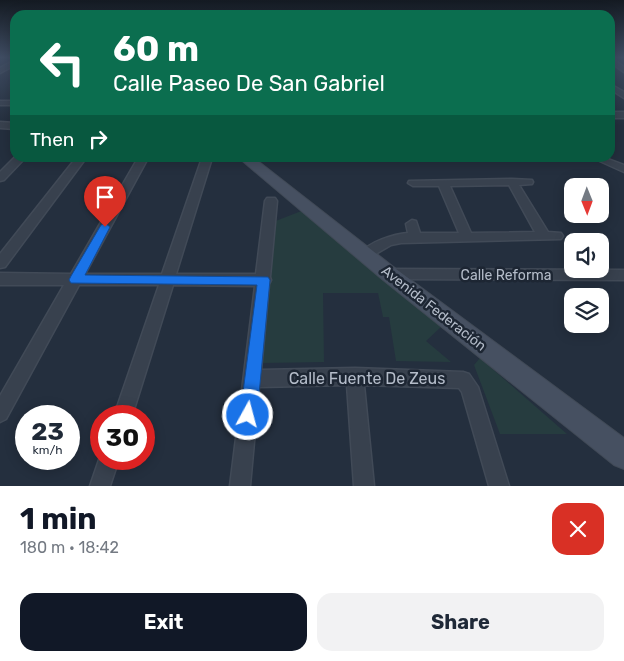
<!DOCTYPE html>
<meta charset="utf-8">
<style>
:root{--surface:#fff;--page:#f2f2f3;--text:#1f2937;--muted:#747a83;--accent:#111827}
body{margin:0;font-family:Rubik,sans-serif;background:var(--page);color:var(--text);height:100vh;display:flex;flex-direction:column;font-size:19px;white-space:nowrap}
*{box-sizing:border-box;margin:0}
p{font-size:16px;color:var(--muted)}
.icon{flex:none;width:28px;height:28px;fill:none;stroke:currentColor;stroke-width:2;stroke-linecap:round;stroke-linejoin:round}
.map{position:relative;height:486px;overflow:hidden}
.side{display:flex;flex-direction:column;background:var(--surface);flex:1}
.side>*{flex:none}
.banner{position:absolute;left:10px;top:10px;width:605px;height:152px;border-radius:15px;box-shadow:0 2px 12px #0003;background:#0b6e4f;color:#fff;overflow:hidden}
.needle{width:32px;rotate:179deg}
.tools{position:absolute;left:564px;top:178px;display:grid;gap:10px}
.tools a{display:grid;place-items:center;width:45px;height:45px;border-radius:10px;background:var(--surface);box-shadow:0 2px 12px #0003;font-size:25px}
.speed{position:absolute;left:15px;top:405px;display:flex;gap:10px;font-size:25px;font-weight:700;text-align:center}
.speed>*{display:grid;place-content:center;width:65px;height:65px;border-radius:50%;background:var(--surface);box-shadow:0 2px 12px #0003;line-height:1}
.speed small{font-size:12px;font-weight:400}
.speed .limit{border:8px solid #d22;background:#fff;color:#111}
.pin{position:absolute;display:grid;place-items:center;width:42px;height:42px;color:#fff;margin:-51px -21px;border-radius:50% 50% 50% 0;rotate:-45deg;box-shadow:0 0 5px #0007}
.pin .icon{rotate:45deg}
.me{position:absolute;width:55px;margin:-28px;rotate:7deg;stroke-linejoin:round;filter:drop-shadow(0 0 4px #0008)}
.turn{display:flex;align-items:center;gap:18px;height:105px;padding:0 20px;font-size:22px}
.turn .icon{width:65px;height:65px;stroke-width:2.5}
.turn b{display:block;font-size:35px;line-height:42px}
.then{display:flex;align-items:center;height:48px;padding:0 20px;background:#0003;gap:10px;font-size:19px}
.round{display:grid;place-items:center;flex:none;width:52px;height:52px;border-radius:15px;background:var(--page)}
.head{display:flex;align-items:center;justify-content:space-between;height:85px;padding:0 20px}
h1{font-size:30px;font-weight:700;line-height:38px;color:var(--accent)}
.action{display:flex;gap:10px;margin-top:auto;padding:10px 20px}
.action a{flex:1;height:58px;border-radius:15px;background:var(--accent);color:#fff;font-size:20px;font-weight:700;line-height:58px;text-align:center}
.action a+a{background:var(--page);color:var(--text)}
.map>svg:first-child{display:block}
</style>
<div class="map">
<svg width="624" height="486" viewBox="0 0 624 486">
<rect width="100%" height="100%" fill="#242f3e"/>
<path fill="#263c3f" d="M304,210L441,327L426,341L451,362L396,361L389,317H383L378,293H323L324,362L263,363L273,222Z
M480,358L567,434H500L474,365Z"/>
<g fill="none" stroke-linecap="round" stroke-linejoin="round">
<defs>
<path id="minor" d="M610,57L624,67V72L610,62Z
M15,60V65L0,73V68Z
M610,84L624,92V98L610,89Z
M0,101H15V105H0Z
M610,112H624V118H610Z
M0,122L15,123V129L0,128Z
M15,157L25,158L4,180L0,181V172Z
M76,158H86L5,267L0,268V254Z
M138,158H148L85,274H162L202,158H212L176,274H256L265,201L267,198H275L277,201L270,277L271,280L269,284L261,370L355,368L463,372L469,374L478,387L509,486H489L462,392L459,388L364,385L374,486H354L347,385L259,387L250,486H230L255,286L173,285L132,416H114L159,285H79L6,419L0,422V396L64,285H0V273L71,274Z
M593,158H605L624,165V172Z
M512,179L532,180L533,182L532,184L519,185L548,232L561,233L563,236L561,239L401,243L391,245L367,259L362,257L361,254C367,242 395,234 408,233L406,224L412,220L416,221L420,233H459L439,186H413L408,183L409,181ZM509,185L535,232L471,233L450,186Z
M389,269L624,270V280L389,279L384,278L382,274L384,270Z
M101,454V459H119L110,486H90Z"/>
<path id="secondary" d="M239,158H254L396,269L624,438V469L614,465L382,279Z"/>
</defs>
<use href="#minor" stroke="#414a57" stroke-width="3"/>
<use href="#secondary" stroke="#414a57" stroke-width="2"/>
<use href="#minor" fill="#38414e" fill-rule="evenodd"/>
<use href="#secondary" fill="#465061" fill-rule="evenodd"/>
</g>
<linearGradient id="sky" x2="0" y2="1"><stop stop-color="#141a22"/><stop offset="0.46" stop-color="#3f4d63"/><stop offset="1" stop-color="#3f4d63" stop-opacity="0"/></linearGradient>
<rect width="624" height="125" fill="url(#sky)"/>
<path fill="#1a73e8" stroke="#114b97" d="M105,223L110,227L85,275L268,277L270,280L257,415L254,421L248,423L243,421L240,415L257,285L71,283L69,280L71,276L101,225Z"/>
<g text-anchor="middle" stroke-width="5" stroke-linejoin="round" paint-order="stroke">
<g font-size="14" fill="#b4bcc9" stroke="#1d2633">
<text x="506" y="280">Calle Reforma</text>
<text transform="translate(434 308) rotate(38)" y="5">Avenida Federación</text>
</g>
<g font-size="16" fill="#b4bcc9" stroke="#1d2633">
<text x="367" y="384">Calle Fuente De Zeus</text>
</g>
</g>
</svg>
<div class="tools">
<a><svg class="needle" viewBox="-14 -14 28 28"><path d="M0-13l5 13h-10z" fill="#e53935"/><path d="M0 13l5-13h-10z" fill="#747a83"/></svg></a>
<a><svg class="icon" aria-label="sound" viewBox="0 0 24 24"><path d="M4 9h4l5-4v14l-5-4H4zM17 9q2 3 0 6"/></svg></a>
<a><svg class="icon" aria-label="layers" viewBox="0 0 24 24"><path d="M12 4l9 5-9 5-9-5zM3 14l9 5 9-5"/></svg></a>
</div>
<div class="speed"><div>23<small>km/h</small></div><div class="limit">30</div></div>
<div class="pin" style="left:105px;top:227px;background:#d93025"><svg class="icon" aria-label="arrive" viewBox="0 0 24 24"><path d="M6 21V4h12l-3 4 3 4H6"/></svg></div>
<svg class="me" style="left:248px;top:415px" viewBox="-20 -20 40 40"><circle r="17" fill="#1a73e8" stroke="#fff" stroke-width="3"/><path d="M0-11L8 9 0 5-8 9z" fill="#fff"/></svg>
<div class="banner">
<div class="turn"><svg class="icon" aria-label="left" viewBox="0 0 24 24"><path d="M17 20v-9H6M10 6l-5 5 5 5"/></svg><div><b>60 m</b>Calle Paseo De San Gabriel</div></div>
<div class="then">Then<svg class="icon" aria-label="right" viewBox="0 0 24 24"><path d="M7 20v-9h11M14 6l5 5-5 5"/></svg></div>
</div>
</div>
<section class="side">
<div class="head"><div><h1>1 min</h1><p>180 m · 18:42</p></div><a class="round" style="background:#d93025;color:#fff"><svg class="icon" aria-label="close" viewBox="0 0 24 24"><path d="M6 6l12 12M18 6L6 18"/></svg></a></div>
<div class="action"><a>Exit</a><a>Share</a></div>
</section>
